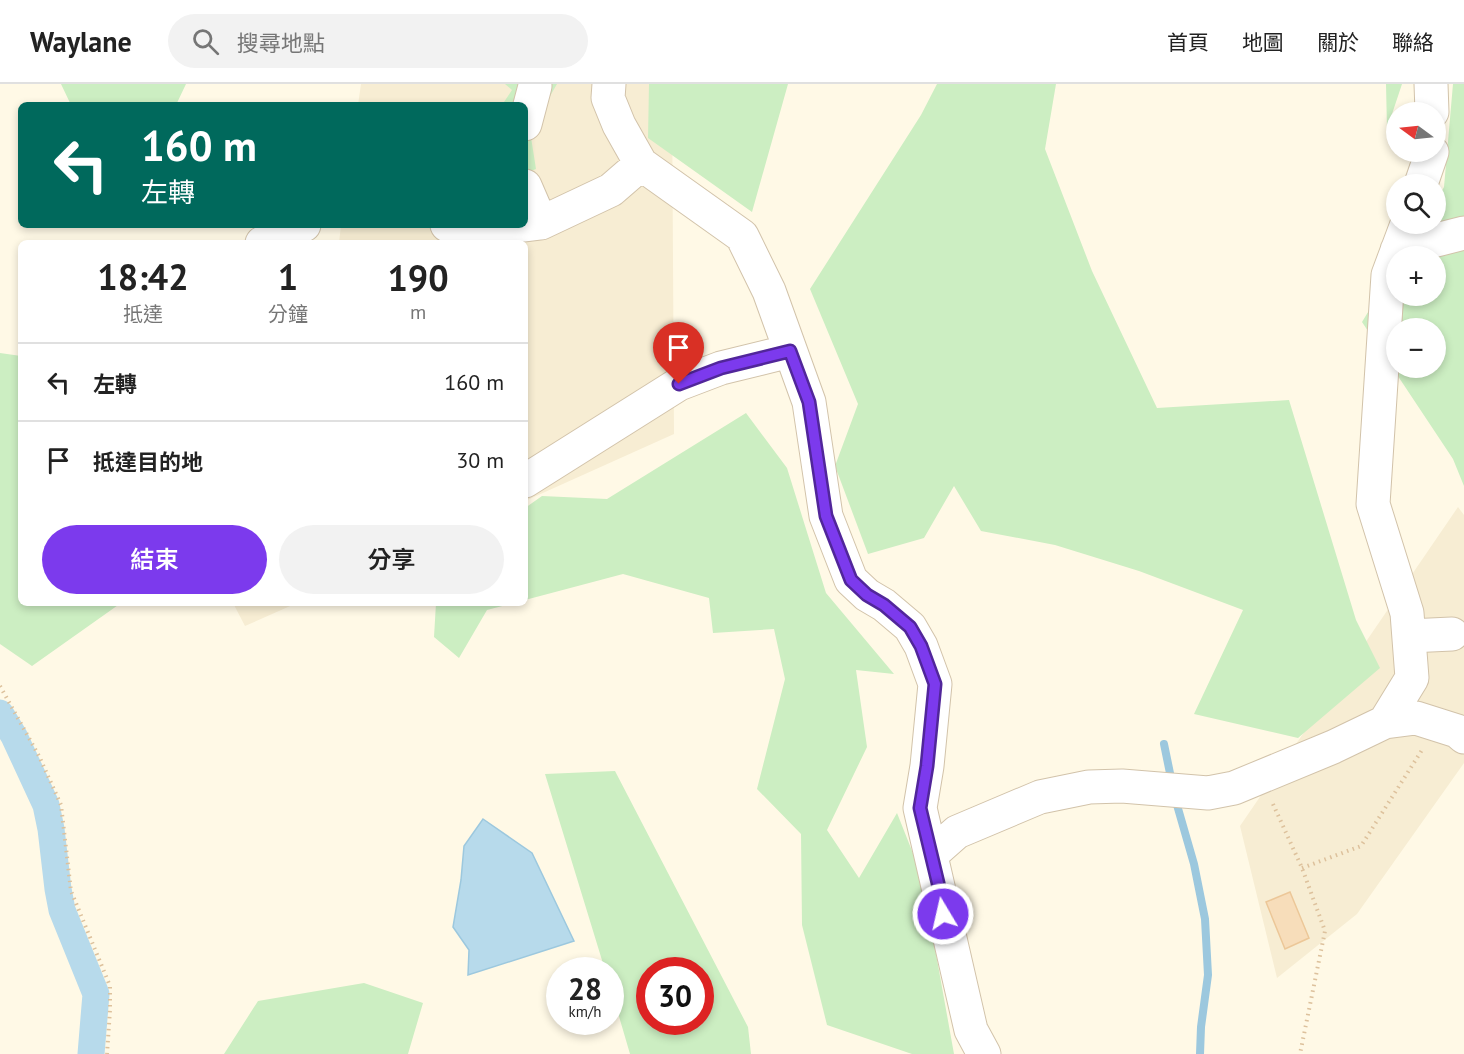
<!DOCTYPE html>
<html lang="zh-TW">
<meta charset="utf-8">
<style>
:root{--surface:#fff;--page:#f2f2f2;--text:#222;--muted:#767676;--line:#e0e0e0;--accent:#7c3aed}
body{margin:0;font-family:"PT Sans","Noto Sans TC",sans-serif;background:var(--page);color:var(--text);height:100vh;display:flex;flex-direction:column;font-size:22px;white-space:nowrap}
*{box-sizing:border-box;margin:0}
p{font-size:20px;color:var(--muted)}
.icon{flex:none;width:33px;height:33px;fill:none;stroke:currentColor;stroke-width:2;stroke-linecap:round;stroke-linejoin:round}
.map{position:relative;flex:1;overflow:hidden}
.sheet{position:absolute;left:18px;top:156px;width:510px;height:366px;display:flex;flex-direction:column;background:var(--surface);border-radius:9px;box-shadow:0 3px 9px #0003}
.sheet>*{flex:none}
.hud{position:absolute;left:18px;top:18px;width:510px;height:126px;border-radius:9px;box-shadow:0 3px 9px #0003;background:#00695c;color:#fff;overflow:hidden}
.needle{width:39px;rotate:285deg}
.tools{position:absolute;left:1386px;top:18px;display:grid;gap:12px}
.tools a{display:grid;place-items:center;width:60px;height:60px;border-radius:50%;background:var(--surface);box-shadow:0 3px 9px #0003;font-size:30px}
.speed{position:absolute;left:546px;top:873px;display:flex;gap:12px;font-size:30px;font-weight:700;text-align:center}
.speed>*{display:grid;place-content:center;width:78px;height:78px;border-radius:50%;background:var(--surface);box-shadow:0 3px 9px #0003;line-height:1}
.speed small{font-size:15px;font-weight:400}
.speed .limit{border:9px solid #d22;background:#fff;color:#111}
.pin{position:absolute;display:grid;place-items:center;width:51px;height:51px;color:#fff;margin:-62px -26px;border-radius:50% 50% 50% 0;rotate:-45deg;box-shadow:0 0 6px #0007}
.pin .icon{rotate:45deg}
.me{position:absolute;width:66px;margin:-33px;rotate:351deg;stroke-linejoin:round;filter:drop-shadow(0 0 4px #0008)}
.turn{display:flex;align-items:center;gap:21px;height:126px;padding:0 24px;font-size:27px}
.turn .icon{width:78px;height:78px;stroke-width:2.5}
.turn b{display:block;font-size:42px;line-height:51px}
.eta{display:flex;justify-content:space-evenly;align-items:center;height:102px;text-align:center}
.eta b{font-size:36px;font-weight:600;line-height:42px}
.primary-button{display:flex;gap:12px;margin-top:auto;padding:12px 24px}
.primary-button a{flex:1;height:69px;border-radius:36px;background:var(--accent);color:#fff;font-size:24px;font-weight:600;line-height:69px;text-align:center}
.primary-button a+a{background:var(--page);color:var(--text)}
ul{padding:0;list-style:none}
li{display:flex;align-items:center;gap:18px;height:78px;padding:0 24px;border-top:2px solid var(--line)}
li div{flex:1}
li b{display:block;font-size:22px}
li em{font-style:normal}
header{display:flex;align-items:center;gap:36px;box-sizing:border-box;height:84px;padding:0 30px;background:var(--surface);border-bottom:2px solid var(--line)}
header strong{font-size:28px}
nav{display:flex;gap:33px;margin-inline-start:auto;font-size:21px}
.search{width:420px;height:54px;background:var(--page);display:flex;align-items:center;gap:15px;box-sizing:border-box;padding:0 21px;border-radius:33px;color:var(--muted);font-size:22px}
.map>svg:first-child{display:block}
</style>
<header>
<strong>Waylane</strong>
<div class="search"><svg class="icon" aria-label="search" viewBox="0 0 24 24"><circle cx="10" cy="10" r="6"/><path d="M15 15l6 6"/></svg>搜尋地點</div>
<nav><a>首頁</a><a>地圖</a><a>關於</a><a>聯絡</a></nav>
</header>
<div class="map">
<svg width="1464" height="970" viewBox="0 0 1464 970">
<rect width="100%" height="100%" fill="#fff9e6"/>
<path fill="#f7edd3" d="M361,0H672L674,350L525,417V159H339L341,141H525V21H358Z
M1458,423L1464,431V679L1357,830L1277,894L1240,742Z
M233,519H297L245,542Z"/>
<path fill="#cceec2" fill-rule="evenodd" d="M61,0H186L176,21H71Z
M505,0H557L530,47L536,85L525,89V21H502L512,6Z
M649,0H788L752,128L648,54Z
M937,0H1056L1045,65L1092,187L1157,324L1289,316L1356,536L1380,584L1298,654L1194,630L1243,526L1139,487L1055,461L981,447L954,402L924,454L868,470L835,382L858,320L810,205L921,31Z
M1386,0H1402L1387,45Z
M1453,0H1464V402L1453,375L1362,238L1396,182V212H1436V172H1402L1422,140H1436V118L1444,103ZM1396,244H1436V284H1396Z
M0,269L21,272V519H121L32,582L0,560Z
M746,329L787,384L826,509L894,590L856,586L867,663L827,746L859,794L897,729L922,792L954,970H912L827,941L802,841L801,750L757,705L785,595L774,545L713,549L709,514L623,490L525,516V424L542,412L607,415Z
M436,519H514L487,526L459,574L434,553Z
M615,687L748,943L751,970H630L611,905L610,886H605L545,690ZM700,886V938H650V886Z
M364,899L423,919L408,970H224L258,917Z"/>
<path fill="#b7daeb" stroke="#9cc8de" stroke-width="1.5" d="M483,735L532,769L574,857L468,891L469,866L453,843L461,796L464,762Z"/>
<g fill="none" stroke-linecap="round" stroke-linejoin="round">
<path stroke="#9cc8de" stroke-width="8" d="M1164,660L1172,699
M1175,714L1194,780L1205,835L1208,891L1201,943L1200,970"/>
<path stroke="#b7daeb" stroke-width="27" d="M0,629L14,652L46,721L51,745L58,805L62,826L96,910L91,970"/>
</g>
<path fill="#f7ddba" stroke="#ecc798" stroke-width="1.5" d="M1290,808L1309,854L1285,865L1266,818Z"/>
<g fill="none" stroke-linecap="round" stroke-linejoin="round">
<defs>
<path id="minor" d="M609,0L608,14L619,41L641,80L742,152L769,207L809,318L826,432L851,496L867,511L884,521L910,543L921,562L935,600L927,682L920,724L971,946L984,970
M1431,0L1432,28
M525,40L535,2
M1421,100L1432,68
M525,102L541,139
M447,141L490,144L522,141
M525,141L541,139L611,106L641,80
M262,159L304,141
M1397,166L1464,149
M525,397L679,300L721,284L790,267
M1409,552L1452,550
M1385,638L1416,634L1457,647L1464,653
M931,771L957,748L1040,713L1089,703L1122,702L1208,709L1234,704L1333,663L1385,638L1412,594L1407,529L1373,420L1388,191L1407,140"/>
</defs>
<use href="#minor" stroke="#d2c3aa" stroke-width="35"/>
<path stroke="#ddc19c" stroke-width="4" stroke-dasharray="1.5 4.5" stroke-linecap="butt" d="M0,602L39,672L61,721L71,807L110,902V926L107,970
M1273,720L1302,784L1325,847L1300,970
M1302,784L1361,762L1422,666"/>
<use href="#minor" stroke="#fff" stroke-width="33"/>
</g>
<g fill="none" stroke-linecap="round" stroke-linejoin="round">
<defs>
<path id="route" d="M679,300L721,284L790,267L809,318L826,432L851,496L867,511L884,521L910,543L921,562L935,600L927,682L920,724L938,799L943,830"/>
</defs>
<use href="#route" stroke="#51269a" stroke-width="15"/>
<use href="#route" stroke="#7c3aed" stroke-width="10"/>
</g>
</svg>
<div class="tools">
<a><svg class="needle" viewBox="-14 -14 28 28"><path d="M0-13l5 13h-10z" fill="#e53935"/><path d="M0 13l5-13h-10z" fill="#767676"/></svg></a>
<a><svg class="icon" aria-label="search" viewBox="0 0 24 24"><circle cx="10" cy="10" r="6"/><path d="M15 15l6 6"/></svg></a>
<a>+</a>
<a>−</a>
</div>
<div class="speed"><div>28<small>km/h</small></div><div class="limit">30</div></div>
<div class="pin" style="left:679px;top:300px;background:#d93025"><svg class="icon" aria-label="arrive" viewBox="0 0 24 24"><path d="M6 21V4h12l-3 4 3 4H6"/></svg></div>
<svg class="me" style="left:943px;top:830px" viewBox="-20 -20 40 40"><circle r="17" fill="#7c3aed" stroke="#fff" stroke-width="3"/><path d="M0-11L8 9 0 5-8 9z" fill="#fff"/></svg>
<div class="hud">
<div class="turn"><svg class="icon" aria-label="left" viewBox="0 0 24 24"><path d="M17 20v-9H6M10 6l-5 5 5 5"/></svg><div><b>160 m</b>左轉</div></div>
</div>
<section class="sheet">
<div class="eta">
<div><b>18:42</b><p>抵達</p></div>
<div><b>1</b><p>分鐘</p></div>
<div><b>190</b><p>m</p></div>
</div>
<ul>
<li><svg class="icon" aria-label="left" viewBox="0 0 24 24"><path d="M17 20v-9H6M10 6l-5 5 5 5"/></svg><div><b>左轉</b></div><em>160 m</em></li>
<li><svg class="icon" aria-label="arrive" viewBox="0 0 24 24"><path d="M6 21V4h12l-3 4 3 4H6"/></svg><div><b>抵達目的地</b></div><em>30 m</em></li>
</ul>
<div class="primary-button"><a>結束</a><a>分享</a></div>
</section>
</div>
